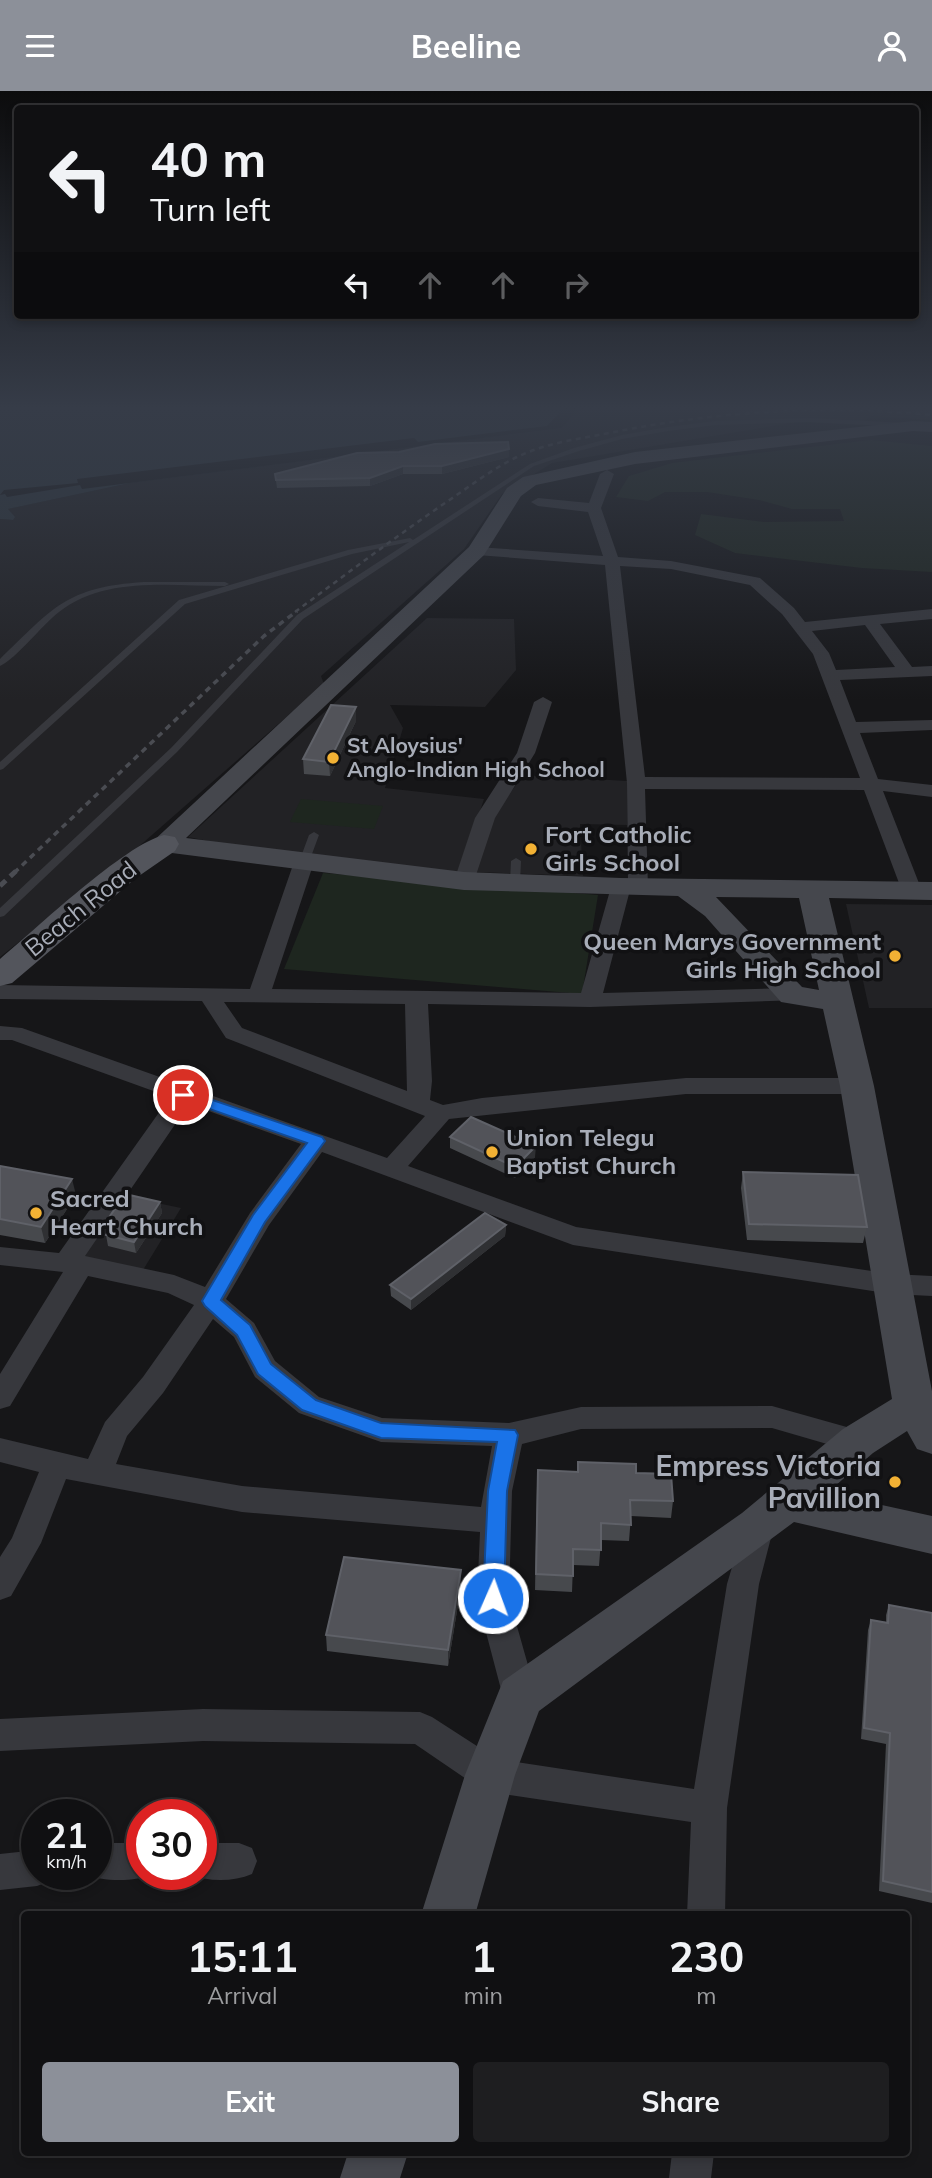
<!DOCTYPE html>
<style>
:root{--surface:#101012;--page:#1e1e20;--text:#f1f3f6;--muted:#9c9d9f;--line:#303032;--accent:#8c9099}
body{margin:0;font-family:Mulish,sans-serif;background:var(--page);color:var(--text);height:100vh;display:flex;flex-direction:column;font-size:26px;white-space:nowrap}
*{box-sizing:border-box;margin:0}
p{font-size:23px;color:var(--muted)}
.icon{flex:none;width:38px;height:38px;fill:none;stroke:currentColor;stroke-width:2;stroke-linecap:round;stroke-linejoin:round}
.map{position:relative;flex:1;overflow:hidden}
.side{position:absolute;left:21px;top:1820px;width:889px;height:245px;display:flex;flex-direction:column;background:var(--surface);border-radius:7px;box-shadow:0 4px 10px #0003,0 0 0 2px var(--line)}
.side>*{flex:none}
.guide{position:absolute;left:14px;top:14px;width:905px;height:214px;border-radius:7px;box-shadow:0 4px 10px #0003,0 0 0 2px var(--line);background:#101012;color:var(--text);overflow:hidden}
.speed{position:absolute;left:21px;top:1708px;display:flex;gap:14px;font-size:35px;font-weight:700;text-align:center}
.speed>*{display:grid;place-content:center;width:91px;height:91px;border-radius:50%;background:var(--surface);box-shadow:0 4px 10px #0003,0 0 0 2px var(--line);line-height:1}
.speed small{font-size:18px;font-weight:400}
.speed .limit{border:10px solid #d22;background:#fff;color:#111}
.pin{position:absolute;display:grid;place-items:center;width:60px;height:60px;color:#fff;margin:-30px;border:4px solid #fff;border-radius:50%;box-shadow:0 2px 7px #0007}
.me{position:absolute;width:77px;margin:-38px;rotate:2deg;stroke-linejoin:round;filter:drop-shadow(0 0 5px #0008)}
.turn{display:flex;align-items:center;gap:24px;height:147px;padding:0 21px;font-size:32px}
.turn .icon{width:91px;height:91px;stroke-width:2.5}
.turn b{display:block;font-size:49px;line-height:60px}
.lanes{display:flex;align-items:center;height:66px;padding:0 21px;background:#0003;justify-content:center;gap:35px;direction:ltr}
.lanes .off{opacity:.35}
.eta{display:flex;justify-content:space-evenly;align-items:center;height:119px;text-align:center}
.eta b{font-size:42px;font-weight:700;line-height:49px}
.action{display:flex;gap:14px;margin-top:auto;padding:14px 21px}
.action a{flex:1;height:80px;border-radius:7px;background:var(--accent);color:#fff;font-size:28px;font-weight:700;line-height:80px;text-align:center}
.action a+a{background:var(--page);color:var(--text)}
header{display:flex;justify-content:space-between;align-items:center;height:91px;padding:0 21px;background:var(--accent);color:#fff;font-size:32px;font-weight:700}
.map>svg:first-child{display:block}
</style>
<header><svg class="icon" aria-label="menu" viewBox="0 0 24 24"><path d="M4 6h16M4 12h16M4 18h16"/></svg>Beeline<svg class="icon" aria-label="person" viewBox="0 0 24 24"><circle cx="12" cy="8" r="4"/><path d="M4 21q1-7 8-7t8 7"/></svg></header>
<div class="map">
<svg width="932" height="2087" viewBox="0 0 932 2087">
<rect width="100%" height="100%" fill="#161618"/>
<path fill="#222225" d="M579,317H932V329L871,325L858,334L797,331L552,372L502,403L464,458L321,585L324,593L136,758L0,866V428L12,429L7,418L130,392L561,337Z
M427,527L514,528L516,579L485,616L390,614L403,637L385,697L484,708L460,781L258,760L188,746Z
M523,684L627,690V734L580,733L583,785L473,781L490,730Z
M846,813L932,814V917H869Z
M119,1104L181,1117L143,1179L77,1167Z"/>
<path fill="#1e261f" d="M871,349L932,355V481L862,477L735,462L695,444L701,423L764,431L844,430L840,418H792L759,409L707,401H665L648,410L616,406L629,385L672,372Z
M301,708L383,715L374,738L290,731Z
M323,782L598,804L582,903L284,878Z"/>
<path fill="#2c353c" d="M0,317H579L562,337L130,392L8,418L15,426L13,429L0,428Z"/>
<path fill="#161618" d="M564,317H579L562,337L82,398L80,394L7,406L5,403L0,404L4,399L78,392L77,388L414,347L418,351L547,335Z"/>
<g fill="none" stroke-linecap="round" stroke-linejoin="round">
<path fill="#37383d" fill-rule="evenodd" d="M810,327L905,332L908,334L905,336L810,331L715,334L668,340L622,348L579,360L534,375L303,528L177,661L4,825L0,826V817L171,657L297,524L409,451L352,463L185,513L3,678L0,679V671L179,509L348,459L410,447L413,449L530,373L574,357L622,344L668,336L715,330Z
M144,491H225L229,493L225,495C171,495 104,485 59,521C41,535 17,567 0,575V568C53,517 66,496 144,491Z
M314,741L319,744L309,771L304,774L300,773L299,771L309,744Z
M516,767L521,770L520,791L515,794L510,791L511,770Z"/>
<path fill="#37383d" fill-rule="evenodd" d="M607,379L614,383L601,417L618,466L671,470L760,487L794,517L805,531L932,518V528L880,533L912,576L932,575V585L840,589L856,631L932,629V639L860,642L878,688L932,694V706L883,700L922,800L919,804H905L902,800L864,699L645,698L648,796L645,800L638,802L630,799L603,902L792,897L800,899L803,904L800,909L590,916L428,913L432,990L430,1009L443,1014L482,1007L686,987H857L865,990L869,995L865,1000L857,1003H686L449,1028L408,1075L576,1136L892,1183L932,1185V1205L892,1203L573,1154L322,1061L269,1134L226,1208L254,1232L275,1270L319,1306L382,1327L509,1332L581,1316L772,1315L868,1342L873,1350L868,1358L858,1362L772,1337L581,1338L522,1353L512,1400L509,1507L537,1606L532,1617L520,1621L508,1617L503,1606L477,1507L480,1441L242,1421L66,1388L41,1452L11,1505L0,1509V1466L12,1447L39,1381L0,1371V1347L88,1368L105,1331L143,1286L194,1214L168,1202L88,1185L10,1315L0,1318V1283L63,1181L0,1174V1156L59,1162L170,1006L12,949H0V935L22,937L387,1067L425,1025L226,947L202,910L0,908V894L250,898L294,771L297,767H311L314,771L272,898L581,902L611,796L614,792H628L627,692L605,474L477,464L470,460L477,456L603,465L588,421L538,415L531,411L538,407L589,412L600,383ZM620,475L671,478L750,494L782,523L813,563L860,687L645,686ZM865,534L895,576L836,579L829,562L812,540ZM224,911L405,913L407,1000L242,937ZM189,1013L301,1053L250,1122L205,1196L174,1184L85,1165ZM213,1228L234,1246L255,1286L299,1322L381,1351L492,1355L481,1416L242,1395L116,1373L127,1345L163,1302Z
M543,606L552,611L535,662L495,727L474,790L471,794H457L454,790L475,727L517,662L534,611Z
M758,1422L769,1426L774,1435L759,1493L727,1717L725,1824H687L691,1731L490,1701L478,1696L415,1653L203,1650L0,1660V1628L203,1618L420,1621L432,1626L497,1668L694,1698L727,1493L747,1426Z
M96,1752H142V1783H154C134,1791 104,1791 84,1783H96Z
M201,1752H239L252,1757L257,1770L252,1783C233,1791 208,1791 189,1783H201Z
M37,1759V1783H53L50,1790L37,1795L0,1799V1763Z
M672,2062H714L711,2087H669Z"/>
<path fill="#45474d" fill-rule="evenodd" d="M913,330L932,331V341L913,340L635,373L536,394L521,405L484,464L186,747L464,781L621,787L932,791V809L829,807L874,995L932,1300V1363L917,1358L907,1340L873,1362L827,1402L932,1425V1463L794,1431L539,1620L515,1684L475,1824H421L465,1684L503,1590L742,1422L843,1338L892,1308L840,995L823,918L781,911L705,825L678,805L464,799L164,761L154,759L150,753L469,456L507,397L523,386L635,361ZM716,806L799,807L819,899L802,896Z
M348,2062H408L400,2087H340Z"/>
<path fill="#53555c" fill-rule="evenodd" d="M164,744L175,746L179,753L175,760L136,787L12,892L0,895V868C36,838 124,754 164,744Z"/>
<path stroke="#4a4c52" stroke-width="2.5" stroke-dasharray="5 4.5" stroke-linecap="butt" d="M295,521C345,484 394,447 445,412C469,396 492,378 517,366C546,352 578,348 609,342C717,320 822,314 932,324"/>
<path stroke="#4a4c52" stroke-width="3.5" stroke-dasharray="6 5" stroke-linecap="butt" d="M14,782L264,545L297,520"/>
<path stroke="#4a4c52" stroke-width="5" stroke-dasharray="8 6" stroke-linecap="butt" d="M0,795L16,780"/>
</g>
<path fill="#47494d" d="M509,366L442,383H403L370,395L277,397L275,383Z
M356,630L330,685L304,683L303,668Z
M450,1046L535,1066L515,1087L450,1057Z
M0,1075L76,1104L45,1152L0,1144Z
M743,1081L867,1136L863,1152L747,1149L741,1097Z
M160,1111L162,1122L136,1162L108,1155L106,1144L108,1141L106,1131Z
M506,1134L505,1145L411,1219L391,1205L390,1194Z
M578,1371L636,1382L673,1410L671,1427L631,1425L629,1450L601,1449L599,1475L573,1474L572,1501L535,1499L537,1395L577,1381Z
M461,1479V1495L448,1575L327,1560L326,1544Z
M889,1514L932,1522V1812L879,1800L886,1653L861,1648L868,1539L871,1529L886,1531V1524Z"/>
<path fill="#2f3033" d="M509,358V366L442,383V375Z
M403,375V383L370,395V387Z
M356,616V630L330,685L329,671Z
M536,1055L535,1066L515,1087V1076Z
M72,1088L76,1104L45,1152L41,1136Z
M160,1111L162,1122L136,1162L134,1151Z
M506,1134L505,1145L411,1219V1208Z
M461,1479V1495L448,1575V1559Z"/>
<path fill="#525359" stroke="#5f6168" stroke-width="2" d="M508,351L509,358L442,375H403L370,387L276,389L275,383L357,362L399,361L435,353Z
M331,614L356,616L329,671L303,668Z
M471,1026L536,1055L515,1076L450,1046Z
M0,1075L72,1088L41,1136L0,1128Z
M743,1081L858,1084L867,1136L749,1133Z
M125,1103L160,1111L134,1151L106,1144L114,1133L106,1131Z
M485,1122L506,1134L411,1208L390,1194Z
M578,1371L636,1373V1382L671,1383L673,1410L630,1409L631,1434L601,1432V1459L573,1458V1485L536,1483L538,1379L578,1381Z
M344,1466L461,1479L448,1559L326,1544Z
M889,1514L932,1522V1801L883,1790L890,1642L864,1637L871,1529L888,1532Z"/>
<linearGradient id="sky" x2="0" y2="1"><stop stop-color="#0c0c0d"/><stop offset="0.52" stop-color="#363c48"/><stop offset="1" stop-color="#363c48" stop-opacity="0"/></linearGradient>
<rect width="932" height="609" fill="url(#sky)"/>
<path fill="#1a73e8" stroke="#114b97" stroke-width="2" d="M183,999L322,1046L325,1050L265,1131L221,1209L250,1234L271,1273L316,1309L381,1332L515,1339L518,1344L507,1400L504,1507L501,1514L493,1516L486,1514L483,1507L488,1400L497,1351L381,1347L302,1319L258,1283L237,1244L205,1215L202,1210L253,1124L307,1052L178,1007L175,1004L178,1000Z"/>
<g fill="#f2b134" stroke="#111113" stroke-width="2.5">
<circle cx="333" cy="667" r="7"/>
<circle cx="531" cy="758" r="7"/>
<circle cx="895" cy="865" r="7"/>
<circle cx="492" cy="1061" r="7"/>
<circle cx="36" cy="1122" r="7"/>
<circle cx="895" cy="1391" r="7"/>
</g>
<g text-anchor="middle" stroke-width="7" stroke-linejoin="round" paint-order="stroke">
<g font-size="21" font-weight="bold" fill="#a8adb8" stroke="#111113" text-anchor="start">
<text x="347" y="662">St Aloysius'<tspan x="347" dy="24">Anglo-Indian High School</tspan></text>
</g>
<g font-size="24" font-weight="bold" fill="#a8adb8" stroke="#111113" text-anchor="start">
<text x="545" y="752">Fort Catholic<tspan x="545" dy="28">Girls School</tspan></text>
<text x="881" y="859" text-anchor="end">Queen Marys Government<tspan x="881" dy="28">Girls High School</tspan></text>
<text x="506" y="1055">Union Telegu<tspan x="506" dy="28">Baptist Church</tspan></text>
<text x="50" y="1116">Sacred<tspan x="50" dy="28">Heart Church</tspan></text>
</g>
<g font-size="24" fill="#a8adb8" stroke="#111113">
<text transform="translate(81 818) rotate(-39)" y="8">Beach Road</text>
</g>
<g font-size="28" font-weight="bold" fill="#a8adb8" stroke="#111113" text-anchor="end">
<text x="881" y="1385">Empress Victoria<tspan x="881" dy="32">Pavillion</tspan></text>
</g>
</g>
</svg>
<div class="speed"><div>21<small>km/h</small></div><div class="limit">30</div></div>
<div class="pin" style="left:183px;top:1004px;background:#d93025"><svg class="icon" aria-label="arrive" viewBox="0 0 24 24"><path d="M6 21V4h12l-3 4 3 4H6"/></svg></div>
<svg class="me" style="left:493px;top:1507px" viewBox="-20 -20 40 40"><circle r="17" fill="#1a73e8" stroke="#fff" stroke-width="3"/><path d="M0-11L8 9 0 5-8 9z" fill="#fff"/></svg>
<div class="guide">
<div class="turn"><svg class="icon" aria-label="left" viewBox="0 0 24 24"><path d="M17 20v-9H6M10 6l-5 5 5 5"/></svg><div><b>40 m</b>Turn left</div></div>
<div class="lanes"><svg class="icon" aria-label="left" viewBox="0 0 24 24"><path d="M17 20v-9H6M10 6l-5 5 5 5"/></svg><svg class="icon off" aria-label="ahead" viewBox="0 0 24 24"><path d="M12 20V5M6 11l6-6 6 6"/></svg><svg class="icon off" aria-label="ahead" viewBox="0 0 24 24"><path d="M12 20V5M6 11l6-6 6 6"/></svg><svg class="icon off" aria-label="right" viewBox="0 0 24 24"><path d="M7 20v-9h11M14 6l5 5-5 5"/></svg></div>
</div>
<section class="side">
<div class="eta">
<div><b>15:11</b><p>Arrival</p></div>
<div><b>1</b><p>min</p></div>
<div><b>230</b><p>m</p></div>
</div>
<div class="action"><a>Exit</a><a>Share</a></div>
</section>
</div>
